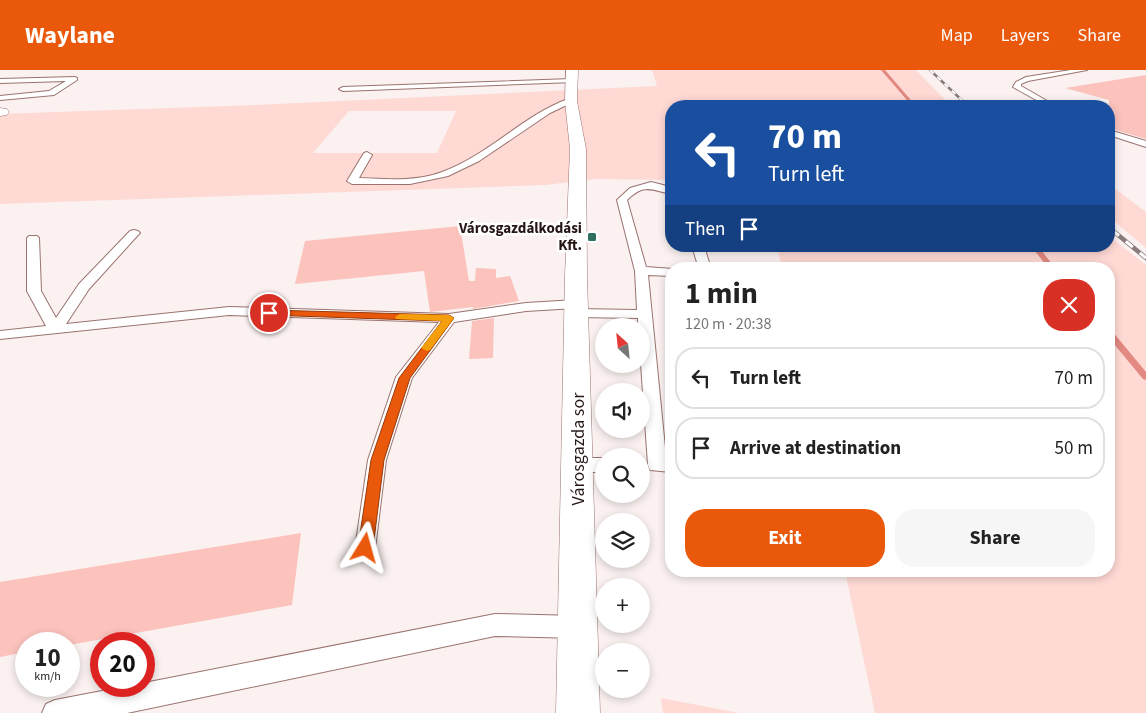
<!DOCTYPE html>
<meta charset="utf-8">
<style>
:root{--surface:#fff;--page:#f6f6f6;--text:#222;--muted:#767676;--line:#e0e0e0;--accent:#ea580c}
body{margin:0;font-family:"Source Sans 3",sans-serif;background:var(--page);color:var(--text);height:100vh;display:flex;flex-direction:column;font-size:19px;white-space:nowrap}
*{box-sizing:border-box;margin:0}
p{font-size:16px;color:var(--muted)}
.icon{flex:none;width:28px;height:28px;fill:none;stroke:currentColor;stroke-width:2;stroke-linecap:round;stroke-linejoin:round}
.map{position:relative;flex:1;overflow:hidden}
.sheet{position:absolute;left:665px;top:192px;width:450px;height:315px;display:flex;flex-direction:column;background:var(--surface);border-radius:20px;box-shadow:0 2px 8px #0003}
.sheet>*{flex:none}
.top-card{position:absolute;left:665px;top:30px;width:450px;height:152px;border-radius:20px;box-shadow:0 2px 8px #0003;background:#1a4fa0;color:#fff;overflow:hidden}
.needle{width:32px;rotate:333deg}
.controls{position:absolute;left:595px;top:248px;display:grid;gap:10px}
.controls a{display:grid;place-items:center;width:55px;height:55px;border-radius:50%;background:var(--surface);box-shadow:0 2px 8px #0003;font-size:25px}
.speed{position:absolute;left:15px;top:562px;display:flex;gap:10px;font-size:25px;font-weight:700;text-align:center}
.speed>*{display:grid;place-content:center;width:65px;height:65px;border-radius:50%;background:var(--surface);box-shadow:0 2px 8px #0003;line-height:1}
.speed small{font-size:12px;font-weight:400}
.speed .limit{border:8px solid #d22;background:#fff;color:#111}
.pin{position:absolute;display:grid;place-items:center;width:42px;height:42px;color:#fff;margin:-21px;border:2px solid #fff;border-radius:50%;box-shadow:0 1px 5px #0007}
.me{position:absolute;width:55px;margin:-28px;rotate:8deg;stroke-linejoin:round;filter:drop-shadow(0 0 4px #0008)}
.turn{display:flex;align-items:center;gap:18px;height:105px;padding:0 20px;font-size:22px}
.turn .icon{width:65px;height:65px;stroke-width:2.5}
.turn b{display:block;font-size:35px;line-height:42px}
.then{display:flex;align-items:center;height:48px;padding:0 20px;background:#0003;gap:10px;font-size:19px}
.round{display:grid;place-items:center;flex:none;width:52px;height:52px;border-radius:20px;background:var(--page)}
.headline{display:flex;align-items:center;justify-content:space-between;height:85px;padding:0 20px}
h1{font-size:30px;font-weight:700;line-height:38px}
.cta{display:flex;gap:10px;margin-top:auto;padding:10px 20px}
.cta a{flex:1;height:58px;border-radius:20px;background:var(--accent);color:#fff;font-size:20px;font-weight:700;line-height:58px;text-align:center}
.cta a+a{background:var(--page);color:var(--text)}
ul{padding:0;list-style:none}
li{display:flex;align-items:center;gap:15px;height:62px;margin:0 10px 8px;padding:0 10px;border:2px solid var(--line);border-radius:20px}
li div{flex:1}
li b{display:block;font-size:19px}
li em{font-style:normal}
header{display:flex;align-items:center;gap:30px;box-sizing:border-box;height:70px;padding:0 25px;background:var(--accent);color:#fff}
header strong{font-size:24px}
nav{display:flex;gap:28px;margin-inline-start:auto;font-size:18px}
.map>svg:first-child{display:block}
</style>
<header>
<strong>Waylane</strong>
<nav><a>Map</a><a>Layers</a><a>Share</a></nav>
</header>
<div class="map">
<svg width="1146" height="643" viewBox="0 0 1146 643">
<rect width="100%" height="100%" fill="#faf1f0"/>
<path fill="#ffd9d4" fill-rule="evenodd" d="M652,0H916L951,36H671V110L595,109L545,115L0,134V44L256,35L657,16ZM349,41H456L437,83H313Z
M1109,114L1146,142V178L1109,147Z
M1109,166L1146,195V643H875L845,501H1109V199H782L777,176H1109Z
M661,628L739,643H663Z"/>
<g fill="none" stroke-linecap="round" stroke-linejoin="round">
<path fill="#e28981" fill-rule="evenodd" d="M881,0H885L916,36H912Z
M1031,176H1038L1056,199H1049Z
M1109,261H1112L1146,302V310L1143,309L1109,268Z"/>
</g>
<path fill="#fcc3bd" d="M1146,5V69L1109,58V30L1065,18Z
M460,156L469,211H475L476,198L496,199V208L510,206L519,231L473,239V237L430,242L424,201L295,214L305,171Z
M494,248L493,288L469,289L472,251Z
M301,463L292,535L69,575L26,574V582L0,587V512Z"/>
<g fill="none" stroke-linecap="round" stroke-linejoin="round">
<defs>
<path id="lane" d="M1071,0H1087L1028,11L1021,14V16L1056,36H1047L1013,17L1016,12L1026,7Z
M75,7L77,8V10L54,25L0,30V26L49,21L66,11L0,13V9Z
M572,9L575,11L574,12L343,21L339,19L343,17Z
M568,29L575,31L550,43L479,91L448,106L410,114H352L347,111L364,83L367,82L372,85L359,108C386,109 416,112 442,102C489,85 522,46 568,29Z
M1109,60L1146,71V77L1109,65Z
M651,112L671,117V124C651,120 645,113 627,130L646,197L673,199H671V206L648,205L666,388H671V402L650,400L648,395L641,294V256H638V248L576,247L569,243L576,239L637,240L635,201L617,130L630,118Z
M134,160L138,161L140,163L138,165L89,219L66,254L229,237L449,244L526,233L576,230L583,234L576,238L526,241L454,252L412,308L386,390L375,479L372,485L365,488L358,485L355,479L368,390L396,307L439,252L229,245L0,269V261L46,256L27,221V168L29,166H37L39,168L41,221L56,248L79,214L130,161Z
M692,176H704L711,199H699Z
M578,388H604V402H578L571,400L569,395L571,390Z
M495,544L578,546L586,549L590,557L586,565L578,568L495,566L127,643H42L46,634L55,630L128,616H144V613Z"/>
<path id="street" d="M566,0H578L577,31L586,79L587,206L600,643H556L565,206L570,79L565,31Z
M0,38L7,39L9,42L7,45L0,46Z"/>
</defs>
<use href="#lane" stroke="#9a736f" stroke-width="2"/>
<use href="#street" stroke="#9a736f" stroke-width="1"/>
<use href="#lane" fill="#fff" fill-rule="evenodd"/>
<use href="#street" fill="#fff" fill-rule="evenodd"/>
<defs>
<path id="rail-far2" d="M930,0L968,36"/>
<path id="rail-far1" d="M1109,158L1113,161"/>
<path id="rail" d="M1112,160L1146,188"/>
</defs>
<use href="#rail-far2" stroke="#897c7b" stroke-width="2.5"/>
<use href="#rail-far1" stroke="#897c7b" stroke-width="4"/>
<use href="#rail" stroke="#897c7b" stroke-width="4.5"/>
<use href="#rail-far2" stroke="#fff" stroke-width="2" stroke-dasharray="5" stroke-linecap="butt"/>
<use href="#rail-far1" stroke="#fff" stroke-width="2.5" stroke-dasharray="7" stroke-linecap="butt"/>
<use href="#rail" stroke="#fff" stroke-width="3" stroke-dasharray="9" stroke-linecap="butt"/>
</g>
<path fill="#ea580c" stroke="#983908" d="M269,240L449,245L454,248L410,308L384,390L373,478L371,483L365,485L360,483L358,478L371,390L399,308L442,251L266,245L265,243Z"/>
<path fill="#f59e0b" d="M400,244L449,245L454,248L430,280L427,281L421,278L442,251L396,249L395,247Z"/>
<rect fill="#2e7161" stroke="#fff" stroke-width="2" x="587" y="162" width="10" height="10" rx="2.5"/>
<g text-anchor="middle" stroke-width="5" stroke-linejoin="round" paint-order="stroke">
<g font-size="15" font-weight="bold" fill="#261716" stroke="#fff" text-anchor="end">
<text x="582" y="163">Városgazdálkodási<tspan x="582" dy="17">Kft.</tspan></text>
</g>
<g font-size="18" fill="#261716" stroke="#fff">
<text transform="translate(578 379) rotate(-90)" y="6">Városgazda sor</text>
</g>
</g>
</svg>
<div class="controls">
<a><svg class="needle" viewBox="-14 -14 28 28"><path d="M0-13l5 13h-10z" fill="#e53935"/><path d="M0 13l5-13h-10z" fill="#767676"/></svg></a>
<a><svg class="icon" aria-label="sound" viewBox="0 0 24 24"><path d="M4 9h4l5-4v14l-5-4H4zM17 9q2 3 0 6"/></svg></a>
<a><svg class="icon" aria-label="search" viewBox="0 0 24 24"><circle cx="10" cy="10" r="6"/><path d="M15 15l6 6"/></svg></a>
<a><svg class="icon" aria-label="layers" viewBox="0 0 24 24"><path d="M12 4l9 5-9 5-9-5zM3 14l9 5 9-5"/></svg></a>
<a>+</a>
<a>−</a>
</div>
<div class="speed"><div>10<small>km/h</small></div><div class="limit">20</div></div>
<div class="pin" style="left:269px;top:243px;background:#d93025"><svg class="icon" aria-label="arrive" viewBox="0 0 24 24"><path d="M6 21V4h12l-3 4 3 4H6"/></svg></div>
<svg class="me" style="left:365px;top:478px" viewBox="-20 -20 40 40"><path d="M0-17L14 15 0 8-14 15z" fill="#ea580c" stroke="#fff" stroke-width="4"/></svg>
<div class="top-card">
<div class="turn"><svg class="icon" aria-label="left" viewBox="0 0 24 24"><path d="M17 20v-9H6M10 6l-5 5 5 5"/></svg><div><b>70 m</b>Turn left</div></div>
<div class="then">Then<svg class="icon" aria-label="arrive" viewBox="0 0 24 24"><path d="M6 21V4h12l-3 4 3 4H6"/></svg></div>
</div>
<section class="sheet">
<div class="headline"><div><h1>1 min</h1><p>120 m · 20:38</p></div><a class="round" style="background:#d93025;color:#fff"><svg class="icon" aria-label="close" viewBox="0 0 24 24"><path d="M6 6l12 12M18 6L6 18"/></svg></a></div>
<ul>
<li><svg class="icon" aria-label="left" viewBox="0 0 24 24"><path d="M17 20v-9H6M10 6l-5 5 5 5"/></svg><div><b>Turn left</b></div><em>70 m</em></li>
<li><svg class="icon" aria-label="arrive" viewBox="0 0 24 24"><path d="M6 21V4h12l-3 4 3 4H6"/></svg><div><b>Arrive at destination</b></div><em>50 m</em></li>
</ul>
<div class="cta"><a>Exit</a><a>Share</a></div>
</section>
</div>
